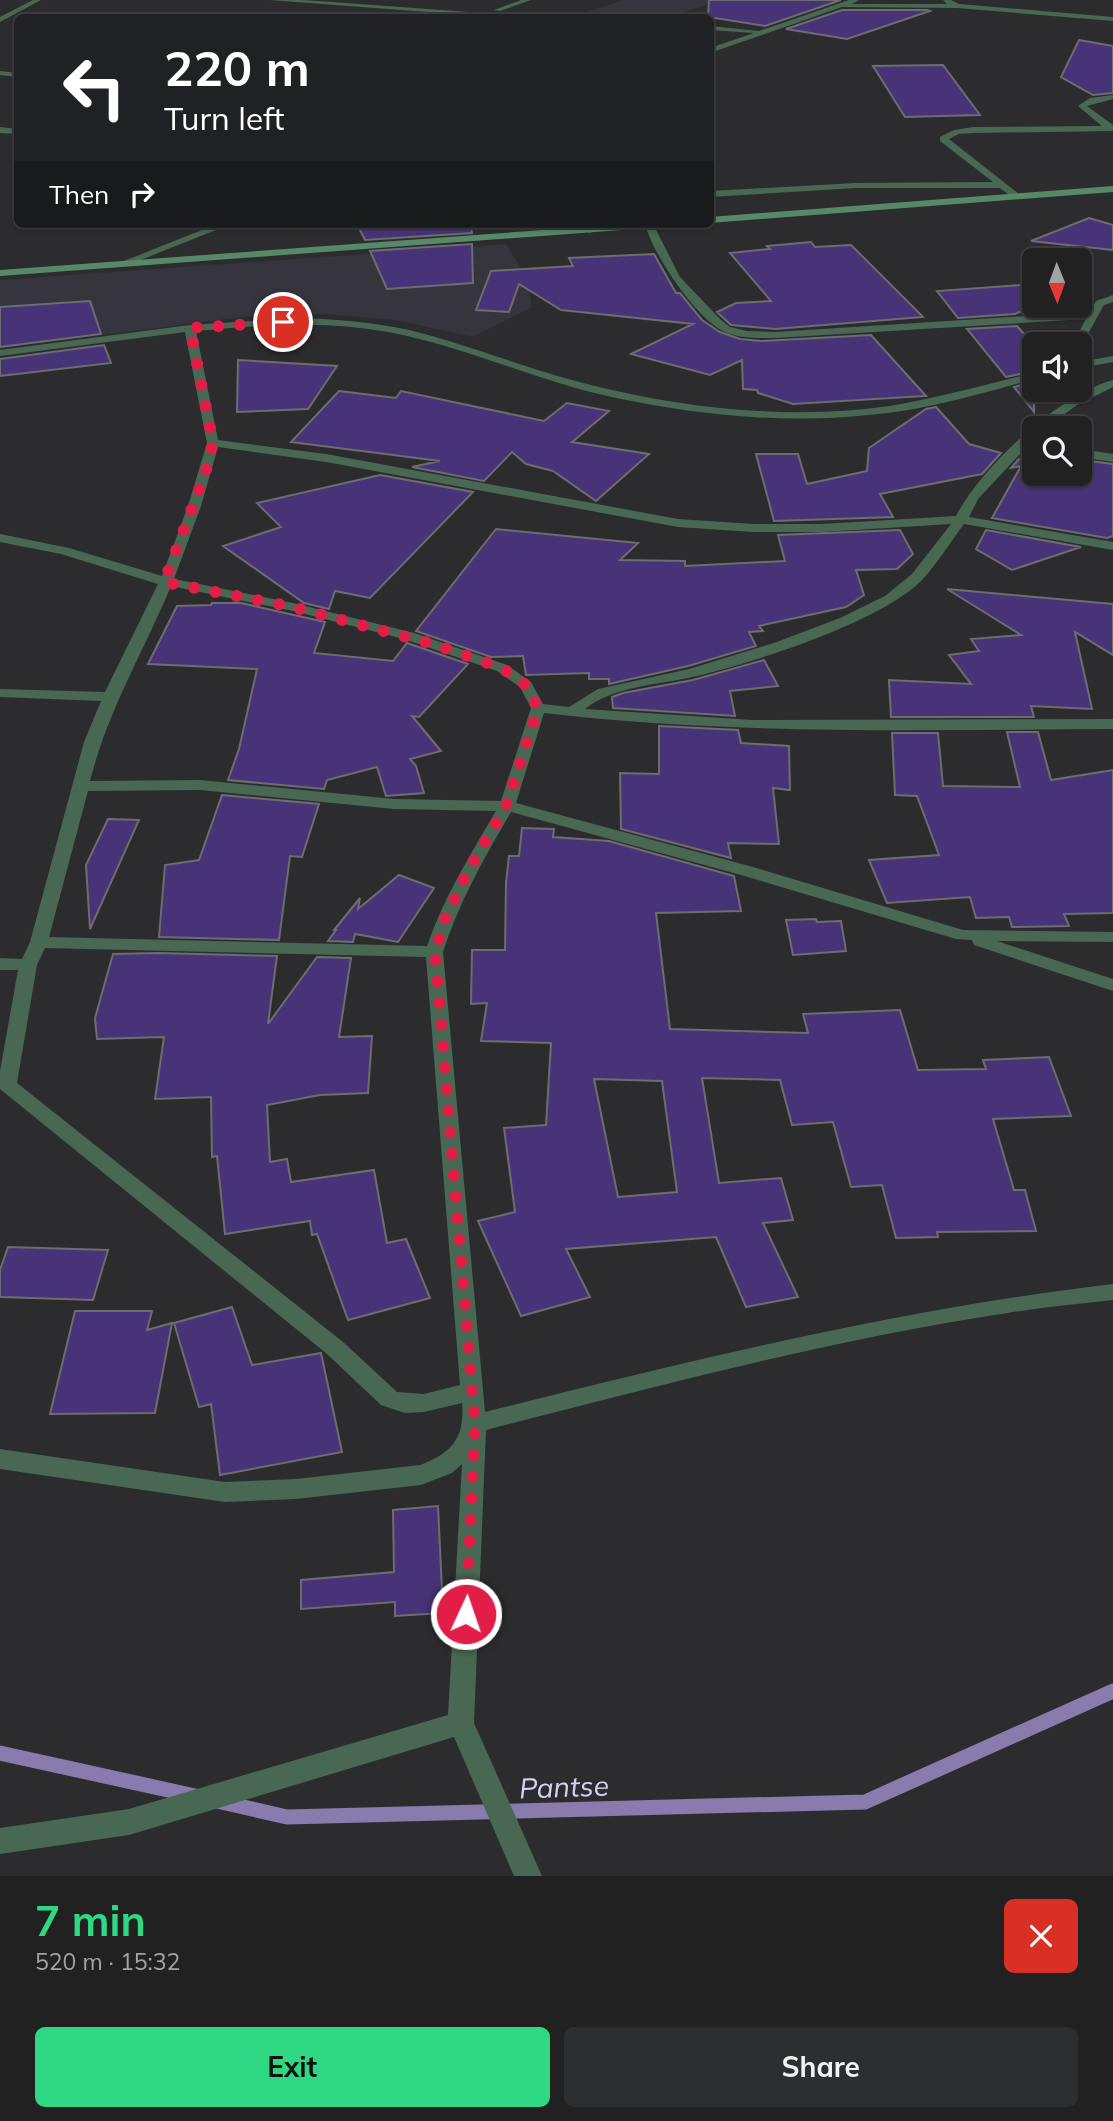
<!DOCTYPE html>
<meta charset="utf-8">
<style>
:root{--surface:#212122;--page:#2d2e2f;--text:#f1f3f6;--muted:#a2a3a5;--line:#3e3e40;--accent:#2fd883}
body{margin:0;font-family:Mulish,sans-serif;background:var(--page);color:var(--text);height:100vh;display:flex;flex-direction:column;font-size:26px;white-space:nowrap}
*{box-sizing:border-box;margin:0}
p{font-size:23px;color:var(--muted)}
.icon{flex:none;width:38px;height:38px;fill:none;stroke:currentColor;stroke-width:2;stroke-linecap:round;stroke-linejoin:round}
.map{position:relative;height:1876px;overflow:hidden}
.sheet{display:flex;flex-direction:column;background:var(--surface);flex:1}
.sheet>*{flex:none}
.guide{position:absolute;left:14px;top:14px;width:700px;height:214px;border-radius:10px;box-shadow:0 2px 5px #0004,0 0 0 2px var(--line);background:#202124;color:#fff;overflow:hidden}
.needle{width:46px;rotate:179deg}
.tools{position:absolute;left:1022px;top:248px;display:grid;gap:14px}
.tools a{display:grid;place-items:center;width:70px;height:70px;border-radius:10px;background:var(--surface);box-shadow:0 2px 5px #0004,0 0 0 2px var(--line);font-size:35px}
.pin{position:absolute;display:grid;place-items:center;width:60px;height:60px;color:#fff;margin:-30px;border:4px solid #fff;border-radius:50%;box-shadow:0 2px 7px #0007}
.me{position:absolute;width:77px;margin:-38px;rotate:3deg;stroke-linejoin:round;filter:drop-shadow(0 0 5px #0008)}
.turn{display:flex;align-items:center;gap:24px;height:147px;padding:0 35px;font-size:32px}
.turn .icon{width:91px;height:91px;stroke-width:2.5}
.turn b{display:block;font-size:49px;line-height:60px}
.then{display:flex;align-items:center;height:66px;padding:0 35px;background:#0003;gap:14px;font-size:26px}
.round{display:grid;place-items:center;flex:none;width:74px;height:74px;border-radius:10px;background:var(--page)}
.headline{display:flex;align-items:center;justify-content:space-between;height:119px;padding:0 35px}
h1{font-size:42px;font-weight:700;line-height:52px;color:var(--accent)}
.cta{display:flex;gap:14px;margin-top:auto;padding:14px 35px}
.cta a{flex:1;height:80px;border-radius:10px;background:var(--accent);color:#111;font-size:28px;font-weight:700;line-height:80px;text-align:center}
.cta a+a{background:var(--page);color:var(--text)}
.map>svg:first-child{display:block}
</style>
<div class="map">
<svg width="1113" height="1876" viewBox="0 0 1113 1876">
<rect width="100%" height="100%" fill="#2c2c2e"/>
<path fill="#36343c" d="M624,0H720L670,17L577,15Z
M506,244L528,280L532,307L473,337L396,320L327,314L257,315L0,348V280Z"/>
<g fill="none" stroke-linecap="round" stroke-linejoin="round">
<path stroke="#887bad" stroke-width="15" d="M0,1753L195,1796
M217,1801L287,1817L865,1802L1113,1691"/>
</g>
<path fill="#473478" stroke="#6d6c6f" stroke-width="2" fill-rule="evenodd" d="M709,0H841L765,26L708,17Z
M842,10H927L930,11L847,39L786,29Z
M1079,40L1113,46V93L1093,95L1061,77Z
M943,65L980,115L905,117L873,66Z
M1089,218L1113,225V250L1031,241Z
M357,224H471L472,233L365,240Z
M811,242L815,247L851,245L923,317L775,329L731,325L717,312L736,303L771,301L730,253L770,249L767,246Z
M472,244L473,283L387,289L370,251Z
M654,254L676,293H680L702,320L720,332L740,339L761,341L871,335L926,396L793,404L758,393L757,390L743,389L742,360L710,375L631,354L693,324L561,310L519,284L509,312L476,310L491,271L573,266L569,258Z
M1034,284V305L1015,314L958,318L937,291Z
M90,301L101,334L0,347V307Z
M1017,326L1034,345V371L1006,377L967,329Z
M104,345L111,363L0,376V359Z
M238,360L337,366L308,409L237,412Z
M1034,382V412L1014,387Z
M339,391L396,398L401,391L544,421L567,403L609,411L572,442L649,454L596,501L553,471L526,464L512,452L484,481L412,467L440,461L291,442Z
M936,407L969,444L1001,453L982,474L880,494L893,517L774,521L756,454H798L807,484L867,471L869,448L926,409Z
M1019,459L1034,463V474H1080V465L1090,461L1113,464V536L1107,538L992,518L1021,466L1011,468Z
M380,475L473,492L370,598L335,591L329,609L304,603L223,546L281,527L257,503Z
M496,529L638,543L620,560L685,561V566L785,561L778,535L900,530L913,554L897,569L856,570L864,595L846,607L759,626L763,631L749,632L756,646L688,666L609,684V679H589V673L526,675L523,656L491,657L416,631Z
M986,530L1081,547L1012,570L976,549Z
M947,589L1113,604V655L1075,632L1092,709L1031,706L1034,717H891L889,680L971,684L949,655L979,651L971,639L1021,635Z
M212,603H241L325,622L314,653L393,661L407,643L468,664L419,717L412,716L441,751L410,759L416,766L424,793L386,796L377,767L327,780L324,789L228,780L239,749L257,669L148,664L177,606L211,605Z
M764,660L778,686L730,691L735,716L613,708L612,697L623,693L693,680Z
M659,726L738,730L741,743L789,746L790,790L773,788L779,844L728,843L731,858L621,829L620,773L659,774Z
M1007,732H1038L1051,780L1113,770V913L1064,914L1069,926L1012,927L1009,917L976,918L970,897L887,903L869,860L939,855L917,796L895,795L892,733H938L943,786L1020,787Z
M222,795L319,804L302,857L290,856L279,940L159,937L165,865L199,860Z
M108,819L139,820L90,929L86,865Z
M522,828L554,829L553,837L609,841L734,876L741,911L656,913L670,1029L808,1033L803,1014L900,1010L918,1070L986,1069L983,1060L1049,1057L1071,1116L993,1119L1014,1190H1025L1036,1231L937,1232L938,1237L896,1238L882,1185L851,1187L833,1122L792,1125L780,1080L702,1078L719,1183L781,1178L793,1220L763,1223L798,1297L746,1307L716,1237L566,1249L590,1297L521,1316L478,1221L515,1212L504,1128L546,1125L551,1043L481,1041L487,1003L471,1004L472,950H505L506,883L509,856H519ZM594,1079L662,1081L677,1192L618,1197Z
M399,875L434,888L398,942L355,934L353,942L328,941L336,930H334L360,898L358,909Z
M816,919L817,922L841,921L846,951L793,955L786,920Z
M158,953L277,956L268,1024L317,957L351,958L339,1037L372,1036L368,1093L320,1095L267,1105L270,1162L287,1159L291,1182L374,1170L387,1243L406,1239L430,1298L348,1320L317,1234L312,1235L310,1221L225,1234L217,1156L212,1157L211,1097L155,1099L164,1037L97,1039L95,1018L113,954Z
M8,1247L108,1250L93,1300L0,1297V1270Z
M232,1307L252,1365L321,1353L342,1452L220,1475L211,1404L199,1407L174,1323Z
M75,1311H152L147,1330L172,1323L155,1413L50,1414Z
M438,1506L443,1613L395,1616V1602L301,1609V1580L394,1572L393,1510Z"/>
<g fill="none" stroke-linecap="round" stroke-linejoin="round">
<path fill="#486853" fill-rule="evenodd" d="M33,0H41L0,22V17Z
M269,0H304L551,18H508Z
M521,0H531L500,11L494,10Z
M849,0H859L852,4H947L943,0H951L959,4L1113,17V21L957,8L842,7L710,53V48L754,33L710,30V26L759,31Z
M0,71L18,73V77L0,75Z
M1113,95V99L1087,106L1113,125V131L973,133L959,134L949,139L1019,194V198H1013L1000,188H855L710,197V191L855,183L993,182L940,141V137L954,130L973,127L1102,126L1078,106L1090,98Z
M0,127L18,129V134L0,133Z
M217,224H231L123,267L114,265Z
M560,224H577L595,230L590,233Z
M645,224H653L680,277L721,320L730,327L747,331L775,332L1090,312L1096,301L1113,295V302L1104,305L1080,348V345H1072L1086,319L775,338C758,338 736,339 721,330C693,314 653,254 645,224Z
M298,318C336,319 372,322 409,330C471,345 529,370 591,385C686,409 792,420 890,406C939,398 986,384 1034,373V379C980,394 925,410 869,415C784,424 698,415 616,398C544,383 478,352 407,336C337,320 266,324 196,331L218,440L326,454L678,519L753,524H822L956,516C982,466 1059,395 1113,380V387L1077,405L1044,429H1034V439L978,499L969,517L1113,542V550L964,524C950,542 938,563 922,580C881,622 751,664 692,677C657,685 614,686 585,709L753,720L1113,719V729C923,730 732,735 544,713L516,803L753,867L963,930L1113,932V942L997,941L1113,979V991L974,945L972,940L956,939L741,875L511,812C484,858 459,902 443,952L485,1412C693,1360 900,1309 1113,1284V1300C1078,1304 1043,1307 1008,1313C832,1339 658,1386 486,1430L474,1723L542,1876H514L454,1737L129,1835L0,1854V1828L129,1809L448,1715L462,1464L452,1473L421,1485L296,1499L225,1502L0,1469V1449L225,1482L296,1479L420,1465C452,1453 465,1438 462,1403L424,1412L405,1413L381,1405L327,1354L0,1089V1071L18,970H0V958L22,959L30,942L84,742L101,701L0,697V689L105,692L158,584L61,554L0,542V534L69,548L162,576L188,506L207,443L185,332L0,356V350L190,325ZM218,447L326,462L678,527L753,532H822L951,524L912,574L885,596L840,618L774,643L689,669L598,689L569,707L543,704L531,682L507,665L414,633L293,603L174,579L201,506ZM171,586L293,611L404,639L497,671L520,687L531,708L501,801L394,799L200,780L90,781C108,710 143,653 171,586ZM200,790L394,809L496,811C470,855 444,897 427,946L49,937L88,791ZM45,948L426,957L460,1385L424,1394L397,1392L343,1342L17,1083L37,965Z
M1113,356V362L1080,368V362Z
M1080,449L1113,454V462L1080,457Z"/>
<path fill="#558968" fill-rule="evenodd" d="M1113,186V192L710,223V217Z
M624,224H667L662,227L0,276V270Z"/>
</g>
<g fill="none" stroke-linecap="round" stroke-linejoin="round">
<path stroke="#e11d48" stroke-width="12" stroke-dasharray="0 21.6" d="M283,322L190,328L213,443L205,474L164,582L293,607L433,644L502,668L526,685L538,708L506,806L467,873L445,919L435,952L475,1424L466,1614"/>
</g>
<g text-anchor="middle" stroke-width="5" stroke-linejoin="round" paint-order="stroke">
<g font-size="28" font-style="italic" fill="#d7d0f8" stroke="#2c2c2e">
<text transform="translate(564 1787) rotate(-2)" y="10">Pantse</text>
</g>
</g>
</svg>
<div class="tools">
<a><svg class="needle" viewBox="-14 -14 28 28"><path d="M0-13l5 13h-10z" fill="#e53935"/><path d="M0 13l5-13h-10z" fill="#a2a3a5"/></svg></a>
<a><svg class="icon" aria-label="sound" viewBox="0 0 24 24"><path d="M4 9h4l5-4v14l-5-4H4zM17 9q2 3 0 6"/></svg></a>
<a><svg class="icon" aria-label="search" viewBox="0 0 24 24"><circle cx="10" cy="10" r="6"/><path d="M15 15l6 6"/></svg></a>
</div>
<div class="pin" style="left:283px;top:322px;background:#d93025"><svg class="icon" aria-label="arrive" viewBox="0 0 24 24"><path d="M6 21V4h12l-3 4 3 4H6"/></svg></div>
<svg class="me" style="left:466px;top:1614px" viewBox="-20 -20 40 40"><circle r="17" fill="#e11d48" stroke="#fff" stroke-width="3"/><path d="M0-11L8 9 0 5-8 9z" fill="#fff"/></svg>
<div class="guide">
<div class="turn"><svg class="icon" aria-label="left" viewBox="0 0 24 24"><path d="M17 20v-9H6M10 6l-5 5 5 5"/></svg><div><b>220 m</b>Turn left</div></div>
<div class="then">Then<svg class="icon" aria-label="right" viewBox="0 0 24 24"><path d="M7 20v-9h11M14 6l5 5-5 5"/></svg></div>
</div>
</div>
<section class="sheet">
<div class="headline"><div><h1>7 min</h1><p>520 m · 15:32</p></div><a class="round" style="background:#d93025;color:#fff"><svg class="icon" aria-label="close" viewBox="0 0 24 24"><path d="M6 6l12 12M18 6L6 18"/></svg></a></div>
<div class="cta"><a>Exit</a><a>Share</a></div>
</section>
